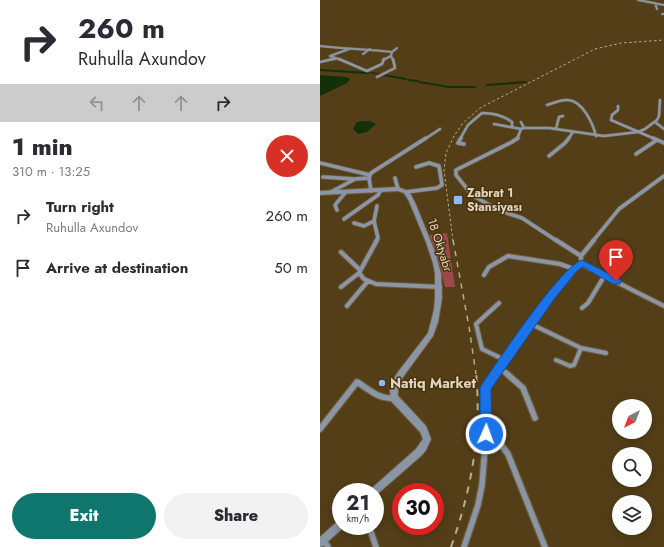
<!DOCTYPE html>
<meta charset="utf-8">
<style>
:root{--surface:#fff;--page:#f2f2f3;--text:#2b2b33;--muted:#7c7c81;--accent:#0f766e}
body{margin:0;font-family:Jost,sans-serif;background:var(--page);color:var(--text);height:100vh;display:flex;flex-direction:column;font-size:15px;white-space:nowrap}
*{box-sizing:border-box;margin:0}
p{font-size:13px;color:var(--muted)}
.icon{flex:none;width:22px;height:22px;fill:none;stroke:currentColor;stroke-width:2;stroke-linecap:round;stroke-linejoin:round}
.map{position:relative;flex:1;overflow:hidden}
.drawer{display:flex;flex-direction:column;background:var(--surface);width:320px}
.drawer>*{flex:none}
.guide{background:#fff;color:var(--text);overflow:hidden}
.needle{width:26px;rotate:222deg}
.tools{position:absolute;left:292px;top:399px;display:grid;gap:8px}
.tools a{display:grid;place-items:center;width:40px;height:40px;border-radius:50%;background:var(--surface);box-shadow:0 2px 10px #0003;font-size:20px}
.speed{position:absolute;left:12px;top:483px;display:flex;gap:8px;font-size:20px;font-weight:700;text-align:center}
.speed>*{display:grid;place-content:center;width:52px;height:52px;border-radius:50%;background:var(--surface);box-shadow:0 2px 10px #0003;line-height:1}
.speed small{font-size:10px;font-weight:400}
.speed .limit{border:6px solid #d22;background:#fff;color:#111}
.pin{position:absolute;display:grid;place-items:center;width:34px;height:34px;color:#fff;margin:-41px -17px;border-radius:50% 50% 50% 0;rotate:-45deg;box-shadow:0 0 4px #0007}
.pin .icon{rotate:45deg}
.me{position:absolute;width:44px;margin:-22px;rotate:2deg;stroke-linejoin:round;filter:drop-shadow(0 0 3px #0008)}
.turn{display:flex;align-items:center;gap:14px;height:84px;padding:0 12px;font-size:18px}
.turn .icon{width:52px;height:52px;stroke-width:2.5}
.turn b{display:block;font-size:28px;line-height:34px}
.lanes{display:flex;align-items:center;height:38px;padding:0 12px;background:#0003;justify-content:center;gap:20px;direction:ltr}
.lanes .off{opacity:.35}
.round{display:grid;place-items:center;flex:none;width:42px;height:42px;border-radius:21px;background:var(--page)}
.summary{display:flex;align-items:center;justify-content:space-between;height:68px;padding:0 12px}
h1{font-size:24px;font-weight:800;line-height:30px}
.action{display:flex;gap:8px;margin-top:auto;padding:8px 12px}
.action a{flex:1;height:46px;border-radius:24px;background:var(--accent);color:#fff;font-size:16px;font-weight:800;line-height:46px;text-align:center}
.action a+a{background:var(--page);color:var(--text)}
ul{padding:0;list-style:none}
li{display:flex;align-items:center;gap:12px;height:52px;padding:0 12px}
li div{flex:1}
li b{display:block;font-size:15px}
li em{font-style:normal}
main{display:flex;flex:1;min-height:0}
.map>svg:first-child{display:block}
</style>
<main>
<section class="drawer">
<div class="guide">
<div class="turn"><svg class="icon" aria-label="right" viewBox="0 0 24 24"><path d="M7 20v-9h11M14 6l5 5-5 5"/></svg><div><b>260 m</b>Ruhulla Axundov</div></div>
<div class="lanes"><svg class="icon off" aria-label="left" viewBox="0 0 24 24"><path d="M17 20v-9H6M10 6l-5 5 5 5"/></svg><svg class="icon off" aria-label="ahead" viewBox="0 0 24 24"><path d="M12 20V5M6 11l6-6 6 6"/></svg><svg class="icon off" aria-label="ahead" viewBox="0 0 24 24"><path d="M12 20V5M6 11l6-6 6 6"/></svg><svg class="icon" aria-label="right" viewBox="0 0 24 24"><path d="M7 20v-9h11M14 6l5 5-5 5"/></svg></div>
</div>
<div class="summary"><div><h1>1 min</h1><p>310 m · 13:25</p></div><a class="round" style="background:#d93025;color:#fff"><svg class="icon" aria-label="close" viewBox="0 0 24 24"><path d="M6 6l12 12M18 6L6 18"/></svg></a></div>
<ul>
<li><svg class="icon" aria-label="right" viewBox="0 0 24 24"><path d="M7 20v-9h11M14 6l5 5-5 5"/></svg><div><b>Turn right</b><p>Ruhulla Axundov</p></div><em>260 m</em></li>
<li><svg class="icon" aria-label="arrive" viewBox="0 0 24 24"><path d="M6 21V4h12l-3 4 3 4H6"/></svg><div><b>Arrive at destination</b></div><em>50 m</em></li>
</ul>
<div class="action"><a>Exit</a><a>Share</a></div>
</section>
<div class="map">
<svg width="344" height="547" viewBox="0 0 344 547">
<rect width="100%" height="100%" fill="#533e18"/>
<path fill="#9c484c" d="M127,233L135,287H125L118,259L109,235Z"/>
<path fill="#133009" d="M0,75L26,77L30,79L27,83L0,96Z
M44,121H50L56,124L47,132L38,134L33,129L37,122Z"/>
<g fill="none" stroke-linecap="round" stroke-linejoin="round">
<path fill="#133009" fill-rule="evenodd" d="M0,69L48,72L50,73L51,72L63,74L61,75L50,73L48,74L0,71Z
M63,74L86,78L88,79L86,80L64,76L62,75Z
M88,79L97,80L99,81L97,82L89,81H88Z
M99,81L129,86H155L157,87L155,88H129L100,83L98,82Z
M205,81L207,82L206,83L167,86L165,85L167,84Z"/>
<defs>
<path id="minor-far4" d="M318,0L344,5
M335,3L337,9
M342,14H344
M0,46C24,49 48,49 72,52
M43,54L50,49
M8,60L15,59
M21,60L10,56L29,49
M63,60L71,56
M73,60L71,56L72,52L77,48"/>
<path id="minor-far3" d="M19,59L47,71L62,64L64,59
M0,62L13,59
M57,77L75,68L73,59
M227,105C234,103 241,99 248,100C263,101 273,124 276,136
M298,106V110L292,115L291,120L335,139
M201,122L204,128
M335,122L344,129
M174,124L201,129
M236,129L239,117L243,116
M105,139L120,129
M140,139L148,125L162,113C172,113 184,116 192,122V127
M197,139L201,129L204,128H229L284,136L318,132L325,129L337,120L339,116L340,100
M248,139L253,132"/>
<path id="minor-far2" d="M141,138L138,143L144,144
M198,138L192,142L136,170V175L152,195L178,210L202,218L237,241
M333,138L344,143
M316,154L337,140
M229,156L245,143L249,138
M0,163L50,175
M3,177L35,179L49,178
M75,178L78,189
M51,191L49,178L51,173L106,138
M11,192L35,179
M86,192L117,188L122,185L119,166L109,163L96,167
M17,210L15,205L25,193
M24,219L58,195L61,190
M34,223L44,226L54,221
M56,241L58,238L54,221L57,206
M273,241L299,209L344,176"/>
<path id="minor-far1" d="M57,240L39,273L44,279L56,284L120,287
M236,240L261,256
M21,252L40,270
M261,256L274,240
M261,256V261L265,266L344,306
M164,275L169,267L188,256L240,264L254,269
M21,287L39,273
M179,303L156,324L162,349L185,360
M27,306L48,281
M262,308L268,303L285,275
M211,324L261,348L286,353
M236,360L250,366L254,365L261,348
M179,368L188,374
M176,374L226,302L254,269L262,263"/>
<path id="minor" d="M186,373L203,388L215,418
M0,429L37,382C49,389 59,400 74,398
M166,435L179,442L188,454L225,547
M49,526L56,547
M4,540L8,547
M144,547L158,505L162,485L166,435V388L177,373"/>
<path id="tertiary" d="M78,187L88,191L91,195L96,205L115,252L121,274L122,298L118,322L113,336L83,377C80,383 77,389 78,396L106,426L111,439L106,450L102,455L55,496V492H50L51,489L96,449L103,439L100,432L71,401L70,391L73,380L78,372L108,333L114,310L115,298V274L113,263L106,242L89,201L84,193L78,191L0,195V191Z
M21,519V526H25L24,527L3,546L0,547V537L18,521Z"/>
</defs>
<use href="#minor-far4" stroke="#6f5c3a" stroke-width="3"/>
<use href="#minor-far3" stroke="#6f5c3a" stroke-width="3.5"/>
<use href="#minor-far2" stroke="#6f5c3a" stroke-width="5"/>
<use href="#minor-far1" stroke="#6f5c3a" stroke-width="6"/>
<use href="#minor" stroke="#6f5c3a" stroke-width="8"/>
<use href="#tertiary" stroke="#6f5c3a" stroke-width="2"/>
<use href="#minor-far4" stroke="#8a95a5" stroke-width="2"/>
<use href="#minor-far3" stroke="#8a95a5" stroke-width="2.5"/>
<use href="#minor-far2" stroke="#8a95a5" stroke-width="3.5"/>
<use href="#minor-far1" stroke="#8a95a5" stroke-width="4"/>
<use href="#minor" stroke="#8a95a5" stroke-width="5.5"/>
<use href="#tertiary" fill="#8a95a5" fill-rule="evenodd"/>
<path stroke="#b9aa91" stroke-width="1" stroke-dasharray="2.5 2.5" stroke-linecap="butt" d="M133,241L124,170L126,153L134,136L143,123L160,108L275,49L301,43L344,40"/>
<path stroke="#b9aa91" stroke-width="1.5" stroke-dasharray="5.5 5.5" stroke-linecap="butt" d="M133,240L149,327L156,374"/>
<path stroke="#b9aa91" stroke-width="2" stroke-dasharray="7 7" stroke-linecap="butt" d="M131,547C151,491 162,433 156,373"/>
</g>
<path fill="#1a73e8" stroke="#114b97" d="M262,260L300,279L301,281L300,284H293L263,267L257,271L235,298L171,389L172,434L170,439L166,441L162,439L160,434V388L162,384C178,361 241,266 262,260Z"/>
<g fill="#8db9fc" stroke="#48330c" stroke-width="1.5">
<rect x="133" y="195" width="10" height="10" rx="2"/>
<circle cx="62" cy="383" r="4"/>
</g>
<g text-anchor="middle" stroke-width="3" stroke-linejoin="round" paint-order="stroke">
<g font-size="12" font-weight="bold" fill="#e1d4c0" stroke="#48330c" text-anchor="start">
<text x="147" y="197">Zabrat 1<tspan x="147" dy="14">Stansiyası</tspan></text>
</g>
<g font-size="12" fill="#e1d4c0" stroke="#48330c">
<text transform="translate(120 245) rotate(72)" y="4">18 Oktyabr</text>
</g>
<g font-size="14" font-weight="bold" fill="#e1d4c0" stroke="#48330c" text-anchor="start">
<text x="70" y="388">Natiq Market</text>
</g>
</g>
</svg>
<div class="tools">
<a><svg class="needle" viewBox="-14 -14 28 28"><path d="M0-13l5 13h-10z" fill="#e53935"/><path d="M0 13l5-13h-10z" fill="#7c7c81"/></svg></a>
<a><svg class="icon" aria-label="search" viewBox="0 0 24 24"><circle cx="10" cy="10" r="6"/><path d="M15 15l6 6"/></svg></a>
<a><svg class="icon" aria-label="layers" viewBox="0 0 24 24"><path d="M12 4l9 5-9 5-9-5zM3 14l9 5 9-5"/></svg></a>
</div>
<div class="speed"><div>21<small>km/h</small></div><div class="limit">30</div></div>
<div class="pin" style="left:296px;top:281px;background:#d93025"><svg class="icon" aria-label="arrive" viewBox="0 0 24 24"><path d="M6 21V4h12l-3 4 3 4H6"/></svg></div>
<svg class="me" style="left:166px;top:434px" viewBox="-20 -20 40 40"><circle r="17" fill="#1a73e8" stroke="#fff" stroke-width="3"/><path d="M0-11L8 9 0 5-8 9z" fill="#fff"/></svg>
</div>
</main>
